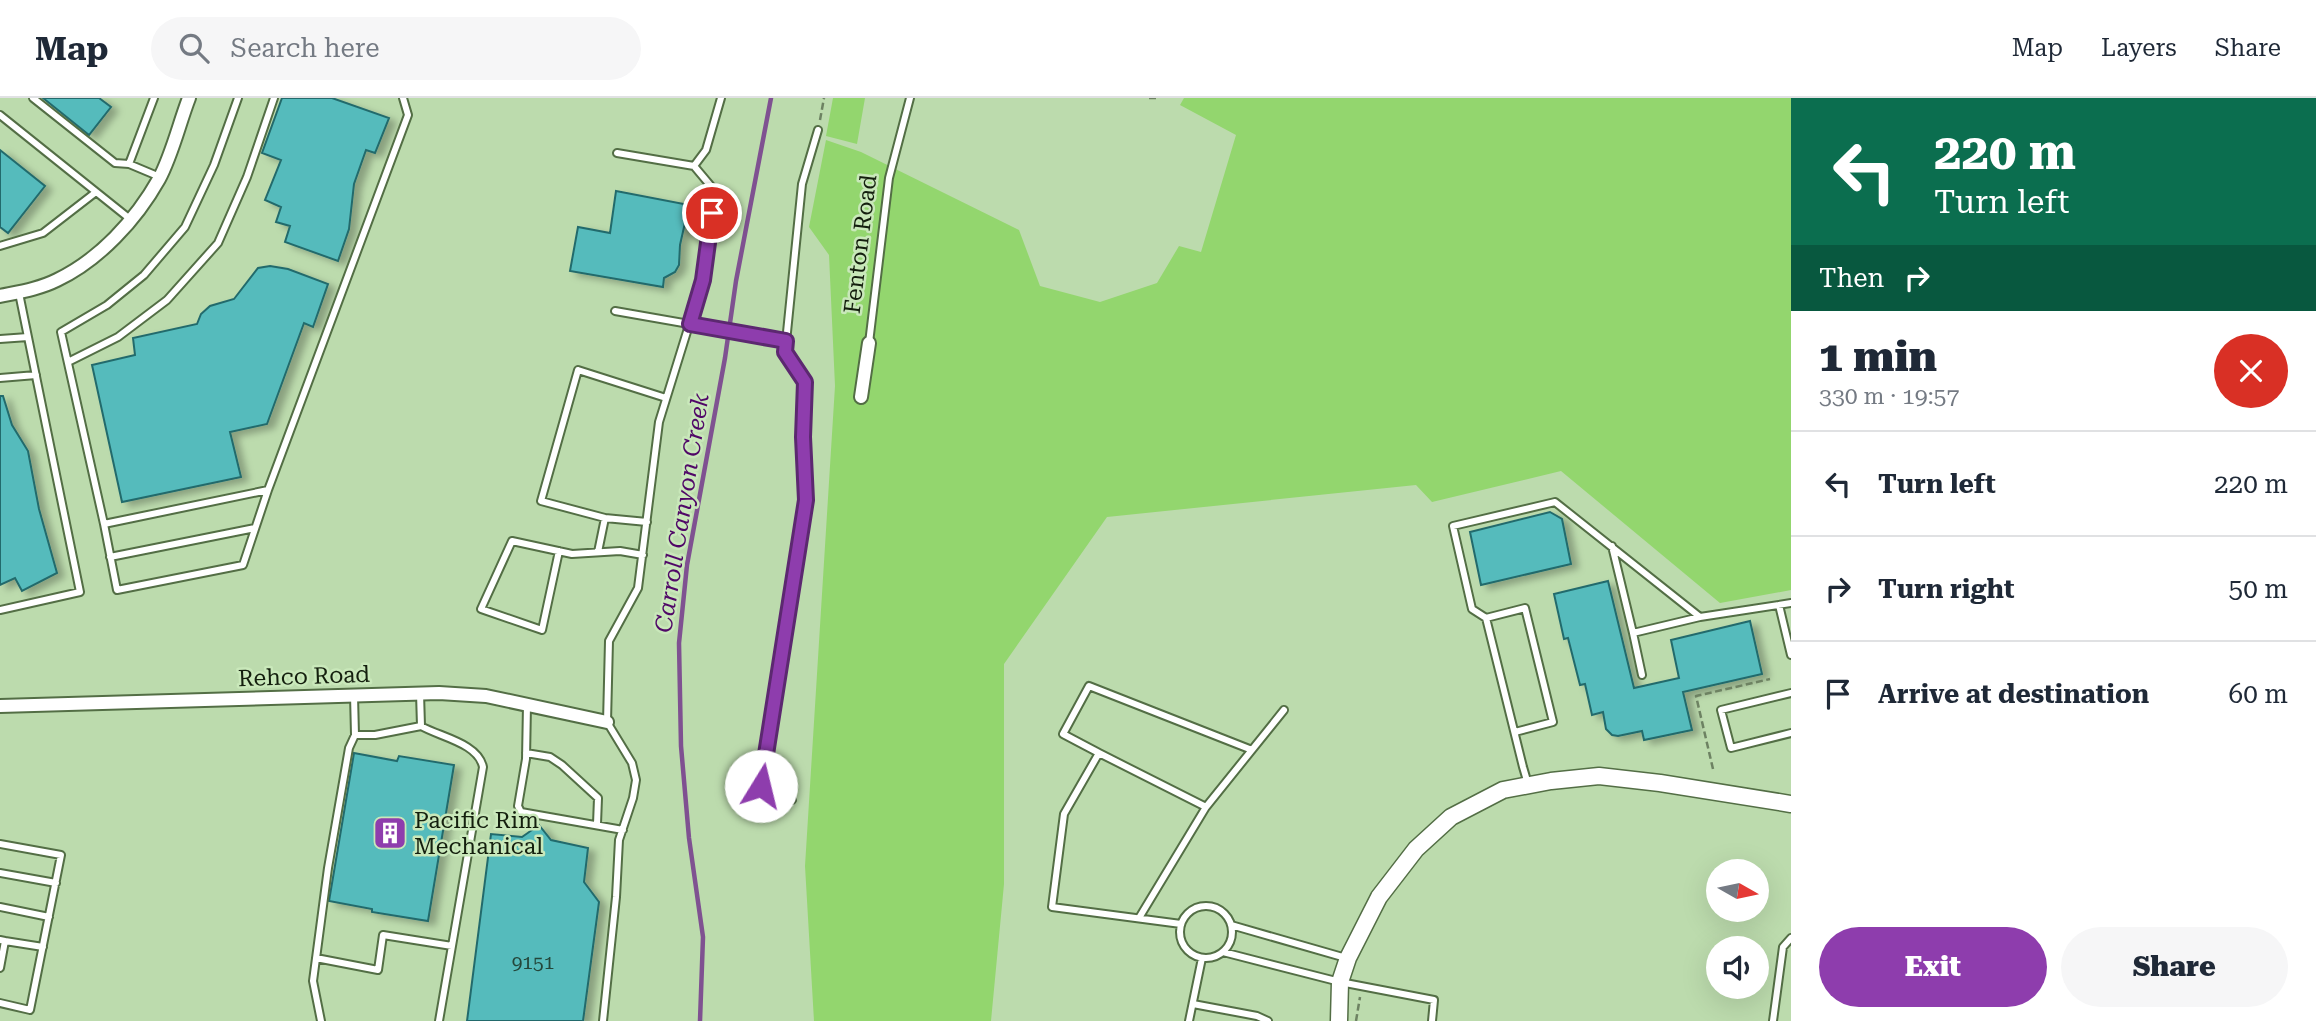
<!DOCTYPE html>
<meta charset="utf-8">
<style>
:root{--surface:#fff;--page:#f6f6f7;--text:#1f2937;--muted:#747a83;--line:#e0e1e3;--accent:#8e3dad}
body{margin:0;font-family:"Roboto Serif",serif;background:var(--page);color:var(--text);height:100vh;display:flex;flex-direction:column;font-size:26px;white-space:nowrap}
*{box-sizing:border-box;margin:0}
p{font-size:23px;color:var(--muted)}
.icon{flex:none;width:38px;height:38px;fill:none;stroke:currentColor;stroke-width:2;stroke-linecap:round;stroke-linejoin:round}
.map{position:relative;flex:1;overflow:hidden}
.drawer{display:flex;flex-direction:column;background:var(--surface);width:525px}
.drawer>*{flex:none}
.banner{background:#0b6e4f;color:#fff;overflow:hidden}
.needle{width:46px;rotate:99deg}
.buttons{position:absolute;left:1706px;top:761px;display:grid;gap:14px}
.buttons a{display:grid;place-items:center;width:63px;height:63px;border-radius:50%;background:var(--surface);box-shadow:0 7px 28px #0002;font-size:35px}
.pin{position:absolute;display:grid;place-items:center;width:60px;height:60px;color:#fff;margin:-30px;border:4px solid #fff;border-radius:50%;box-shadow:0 2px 7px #0007}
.me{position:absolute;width:77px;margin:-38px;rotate:9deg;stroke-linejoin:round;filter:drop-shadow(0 0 5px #0008)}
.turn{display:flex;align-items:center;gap:24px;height:147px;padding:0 28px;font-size:32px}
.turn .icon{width:91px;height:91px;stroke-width:2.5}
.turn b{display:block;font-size:49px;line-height:60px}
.then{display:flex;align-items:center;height:66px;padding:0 28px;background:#0003;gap:14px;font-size:26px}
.round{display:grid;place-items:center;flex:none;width:74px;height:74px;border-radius:37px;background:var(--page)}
.summary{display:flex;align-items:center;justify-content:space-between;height:119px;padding:0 28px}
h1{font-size:42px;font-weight:800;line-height:52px}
.action{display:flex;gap:14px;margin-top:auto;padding:14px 28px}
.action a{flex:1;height:80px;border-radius:42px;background:var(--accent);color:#fff;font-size:28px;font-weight:800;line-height:80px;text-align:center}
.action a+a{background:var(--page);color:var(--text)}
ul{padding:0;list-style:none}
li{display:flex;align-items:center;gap:21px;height:105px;padding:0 28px;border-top:2px solid var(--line)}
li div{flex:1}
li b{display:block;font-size:26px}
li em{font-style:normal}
header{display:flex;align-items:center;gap:42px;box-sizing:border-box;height:98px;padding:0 35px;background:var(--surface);border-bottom:2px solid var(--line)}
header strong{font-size:33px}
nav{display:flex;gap:38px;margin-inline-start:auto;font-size:24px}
.search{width:490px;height:63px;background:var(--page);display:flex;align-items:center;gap:18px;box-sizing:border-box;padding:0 24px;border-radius:38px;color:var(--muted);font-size:26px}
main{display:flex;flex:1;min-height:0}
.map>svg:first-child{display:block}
</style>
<header>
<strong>Map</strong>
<div class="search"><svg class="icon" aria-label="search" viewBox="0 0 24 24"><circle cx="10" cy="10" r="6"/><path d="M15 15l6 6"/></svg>Search here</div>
<nav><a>Map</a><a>Layers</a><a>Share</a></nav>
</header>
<main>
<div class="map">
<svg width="1791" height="923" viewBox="0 0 1791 923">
<defs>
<filter id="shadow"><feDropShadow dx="7" dy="4" stdDeviation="3.5" flood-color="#0004"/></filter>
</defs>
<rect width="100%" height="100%" fill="#bcdbad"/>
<path fill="#93d66e" d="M833,0H865L857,46L826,38Z
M1184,0H1791V492L1720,505L1561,373L1432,404L1416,387L1107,419L1004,566V786L991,923H814L805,768L835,288L829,157L809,129L826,42L861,54L1019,132L1040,188L1100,204L1157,185L1179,148L1201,154L1236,37L1180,7Z"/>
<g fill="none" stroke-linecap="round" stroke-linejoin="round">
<path stroke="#7f5191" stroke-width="4.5" d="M700,923L703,839L689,740L681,648L679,545L687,467L725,260L736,183L771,0"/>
</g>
<path fill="#54bbbc" stroke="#236b6c" stroke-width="2" filter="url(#shadow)" d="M43,0H99L111,9L89,37Z
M282,0H332L389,20L375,55L366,52L354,86L349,131L338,163L285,144L290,128L276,124L281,109L265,102L281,62L262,55Z
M0,52L45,88L8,135L0,129Z
M616,93L689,107L680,147L679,167L675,174L664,180L663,189L570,173L578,129L610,135Z
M270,168L288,171L328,186L313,229L304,225L267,326L230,334L241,379L122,404L92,267L135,257L133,240L197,226L201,216L210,208L234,201L258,170Z
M0,298H3L12,327L28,353L39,411L57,475L22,493L15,480L0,487Z
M1550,414L1562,421L1571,466L1481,487L1470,434Z
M1608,483L1634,590L1679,580L1671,542L1750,523L1762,576L1683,594L1692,632L1644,642L1642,633L1618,638L1612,637L1606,631L1603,614L1592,617L1585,586L1580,587L1568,540L1564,541L1554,496Z
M354,655L397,663L399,658L454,667L428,823L372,814V811L329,803Z
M539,727L551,742L588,750L584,784L599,804L583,923H467L491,736L522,739Z"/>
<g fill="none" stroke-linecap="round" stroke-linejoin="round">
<defs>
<path id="lane" d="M33,0L115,65L129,66
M154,0L129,66L160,79
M238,0L214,67L185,129L144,177L107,207L61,234L104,426L268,392L408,17L403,0
M0,17L130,121
M694,68L706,52L721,0
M0,148L43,135L96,94
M615,213L786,243
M0,241L28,239
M869,245L889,80L910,0
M68,264L118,239L167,202L218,145L247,79L274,0
M0,280L36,277
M647,424L605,420L541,403L578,272L666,300
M104,426L117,492L243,467L268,392
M1612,448L1633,535L1700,519
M559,453L542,532L481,511L512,443L572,456L620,453L643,457
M598,454L605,420
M110,459L255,430
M1779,507L1791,557
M0,512L80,494L19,195
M1486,520L1472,511L1453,428L1555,404L1700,519L1791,505
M1633,535L1642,577
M420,595L421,628C440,639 478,645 483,669L439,923
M1791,595L1721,612L1731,650L1791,635
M527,607L526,661L518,708L521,714L623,732
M1515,634L1553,624L1525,510L1486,520L1523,669L1528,686
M355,637H375L421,628
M526,655L550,659L562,667L598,700L597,726
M1099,655L1063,636L1089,588L1252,652
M792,702L761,688L805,402L803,339L805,284L785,254L802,86L818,32
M1206,709L1284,612
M0,746L61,757L30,912L0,905
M0,775L56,785
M1180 834a26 26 0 1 1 52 0a26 26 0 1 1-52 0Z
M0,809L49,819
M1139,820L1206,709L1099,655L1064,716L1052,809L1181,826
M1231,827L1346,860
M0,842L5,843L0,870
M5,843L43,849
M1223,854L1340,884L1434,902L1432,923
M316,860L378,872L383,837L452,848
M1193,906L1257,918L1268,923
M321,923L313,883L328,770L349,650L355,637L354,597
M603,923L616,799L619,742L633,700L636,682L632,665L607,624L609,543L638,490L659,324L703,182L715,93L694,68L617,55
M1189,923L1202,860
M1773,923L1783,849L1791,840"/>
<path id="street" d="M0,198C19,194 39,191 57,182C99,162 136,122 159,81C172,57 179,26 189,0
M861,299L869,245
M0,608L439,595L486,598L607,624"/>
<path id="secondary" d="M1339,923L1340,884L1348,860L1379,799L1416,751L1451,719L1503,692L1551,683L1599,678L1660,685L1791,706"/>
</defs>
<use href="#lane" stroke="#536e45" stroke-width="10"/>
<use href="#street" stroke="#536e45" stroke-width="16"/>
<use href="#secondary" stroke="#536e45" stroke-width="19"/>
<path stroke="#6d8262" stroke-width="2.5" stroke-dasharray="7 3.5" stroke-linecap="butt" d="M1149,0H1156
M820,22L824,0
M1713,671L1696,598L1770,581
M1356,923L1360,899"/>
<use href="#lane" stroke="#fff" stroke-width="6"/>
<use href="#street" stroke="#fff" stroke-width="12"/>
<use href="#secondary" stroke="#fff" stroke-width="16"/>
</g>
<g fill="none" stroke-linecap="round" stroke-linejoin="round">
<defs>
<path id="route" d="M712,115L703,182L690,226L786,243L785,254L805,284L803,339L806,402L761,688"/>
</defs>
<use href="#route" stroke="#5c2870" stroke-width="18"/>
<use href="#route" stroke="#8e3dad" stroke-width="12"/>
</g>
<defs>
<symbol id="building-square" viewBox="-11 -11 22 22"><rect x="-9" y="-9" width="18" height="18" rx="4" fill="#8e3dad" stroke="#c9e8ba"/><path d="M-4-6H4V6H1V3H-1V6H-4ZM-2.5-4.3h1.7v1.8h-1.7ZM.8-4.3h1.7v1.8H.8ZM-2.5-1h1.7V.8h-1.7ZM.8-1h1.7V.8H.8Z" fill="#fff"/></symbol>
</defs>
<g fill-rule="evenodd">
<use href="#building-square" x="371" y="716" width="38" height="38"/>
</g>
<g text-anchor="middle" stroke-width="5" stroke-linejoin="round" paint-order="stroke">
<g font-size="19" fill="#24463a">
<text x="533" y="871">9151</text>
</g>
<g font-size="23" fill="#141f0e" stroke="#c9e8ba">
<text transform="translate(860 146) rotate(-83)" y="8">Fenton Road</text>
<text transform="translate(304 578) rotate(-2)" y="8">Rehco Road</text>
</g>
<g font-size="23" fill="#141f0e" stroke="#c9e8ba" text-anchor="start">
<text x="414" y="730">Pacific Rim<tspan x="414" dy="26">Mechanical</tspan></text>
</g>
<g font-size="24" font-style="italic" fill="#500867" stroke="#c9e8ba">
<text transform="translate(682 415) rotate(-81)" y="8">Carroll Canyon Creek</text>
</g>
</g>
</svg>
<div class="buttons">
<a><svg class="needle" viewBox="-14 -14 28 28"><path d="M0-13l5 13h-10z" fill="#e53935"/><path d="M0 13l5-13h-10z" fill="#747a83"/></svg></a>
<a><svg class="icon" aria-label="sound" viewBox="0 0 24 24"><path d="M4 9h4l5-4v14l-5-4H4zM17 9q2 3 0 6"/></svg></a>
</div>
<div class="pin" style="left:712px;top:115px;background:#d93025"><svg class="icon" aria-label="arrive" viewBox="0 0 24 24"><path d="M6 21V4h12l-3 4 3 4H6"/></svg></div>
<svg class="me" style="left:761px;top:688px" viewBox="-20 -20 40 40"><circle r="19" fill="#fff"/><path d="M0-13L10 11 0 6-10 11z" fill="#8e3dad"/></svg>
</div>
<section class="drawer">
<div class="banner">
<div class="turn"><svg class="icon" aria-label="left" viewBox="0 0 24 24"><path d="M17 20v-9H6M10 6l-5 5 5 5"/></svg><div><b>220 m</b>Turn left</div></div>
<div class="then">Then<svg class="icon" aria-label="right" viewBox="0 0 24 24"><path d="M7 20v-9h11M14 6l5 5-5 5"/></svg></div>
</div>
<div class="summary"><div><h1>1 min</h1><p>330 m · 19:57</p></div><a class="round" style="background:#d93025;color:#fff"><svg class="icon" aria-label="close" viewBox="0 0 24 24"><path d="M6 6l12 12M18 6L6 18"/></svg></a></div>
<ul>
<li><svg class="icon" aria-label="left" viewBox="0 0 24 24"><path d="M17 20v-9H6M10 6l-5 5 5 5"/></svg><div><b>Turn left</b></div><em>220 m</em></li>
<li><svg class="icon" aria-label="right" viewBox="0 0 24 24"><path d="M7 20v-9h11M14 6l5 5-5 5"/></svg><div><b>Turn right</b></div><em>50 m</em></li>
<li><svg class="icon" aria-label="arrive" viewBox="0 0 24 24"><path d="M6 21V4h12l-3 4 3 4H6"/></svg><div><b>Arrive at destination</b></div><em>60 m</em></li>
</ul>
<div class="action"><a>Exit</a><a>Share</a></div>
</section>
</main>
